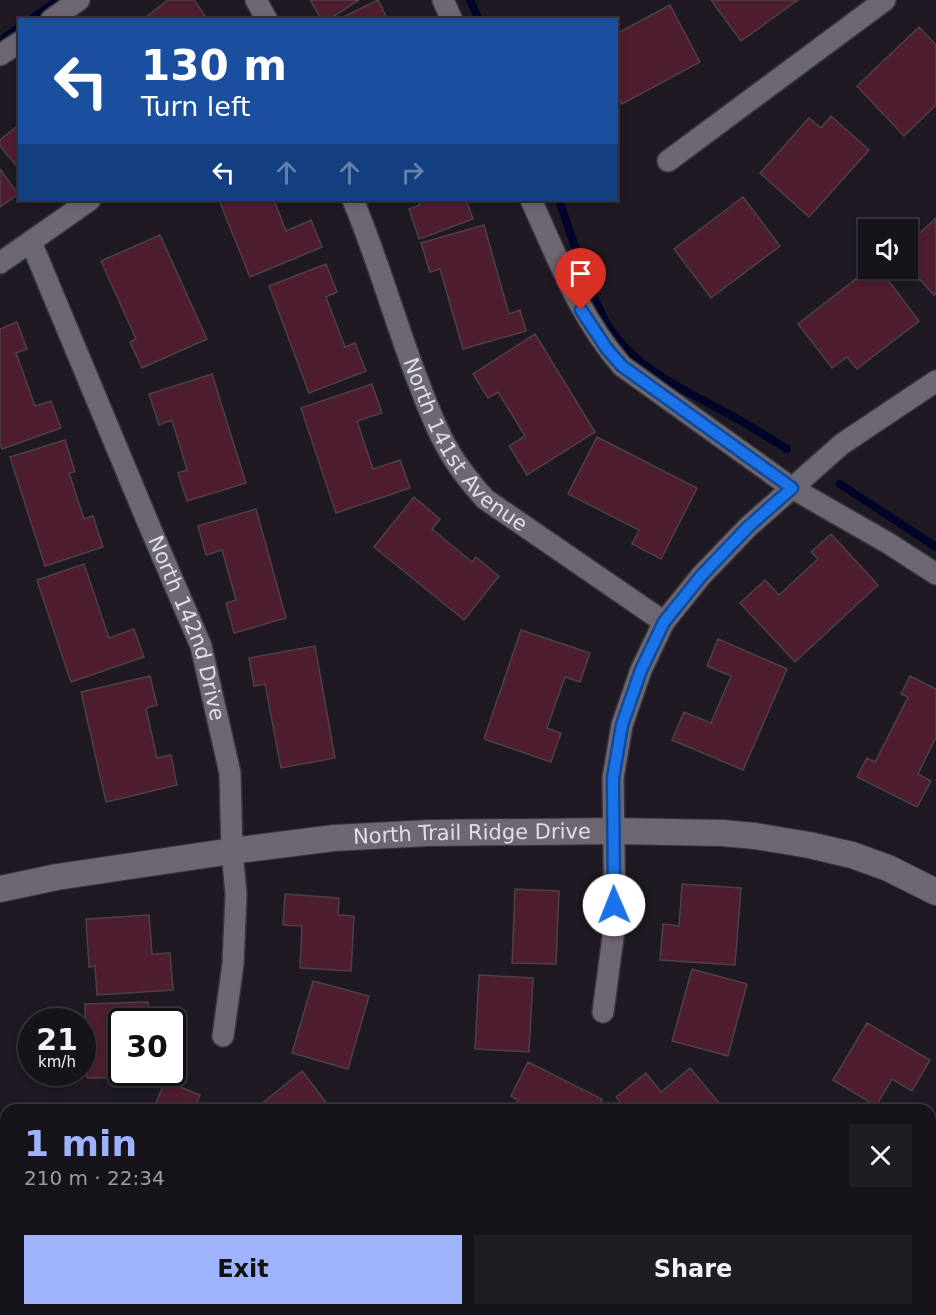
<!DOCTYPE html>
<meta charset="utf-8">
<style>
:root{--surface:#16131a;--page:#1f1c23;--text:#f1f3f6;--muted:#9e9ea2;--line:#353239;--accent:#a0b3fd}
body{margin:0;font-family:"DejaVu Sans",sans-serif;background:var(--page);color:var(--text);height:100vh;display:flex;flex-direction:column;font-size:22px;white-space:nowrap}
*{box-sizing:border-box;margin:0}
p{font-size:20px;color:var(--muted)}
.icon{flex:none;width:33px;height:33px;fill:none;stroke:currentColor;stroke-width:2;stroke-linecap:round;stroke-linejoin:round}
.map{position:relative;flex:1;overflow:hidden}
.sheet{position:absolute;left:0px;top:1104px;width:936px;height:212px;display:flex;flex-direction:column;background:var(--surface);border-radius:18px 18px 0 0;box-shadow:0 3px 9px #0003,0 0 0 2px var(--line)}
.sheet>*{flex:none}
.guide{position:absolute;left:18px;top:18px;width:600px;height:183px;border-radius:0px;box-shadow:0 3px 9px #0003,0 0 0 2px var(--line);background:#1a4fa0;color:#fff;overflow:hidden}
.buttons{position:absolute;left:858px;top:219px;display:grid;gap:12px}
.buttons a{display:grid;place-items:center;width:60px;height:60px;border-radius:0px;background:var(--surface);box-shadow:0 3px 9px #0003,0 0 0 2px var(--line);font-size:30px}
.speed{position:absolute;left:18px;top:1008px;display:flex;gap:12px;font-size:30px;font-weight:700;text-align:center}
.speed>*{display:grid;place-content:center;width:78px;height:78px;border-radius:50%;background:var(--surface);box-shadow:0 3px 9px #0003,0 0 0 2px var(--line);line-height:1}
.speed small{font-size:15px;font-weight:400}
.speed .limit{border:3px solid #111;border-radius:9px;background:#fff;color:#111}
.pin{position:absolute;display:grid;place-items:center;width:51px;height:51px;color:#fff;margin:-62px -26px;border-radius:50% 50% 50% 0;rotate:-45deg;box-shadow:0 0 6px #0007}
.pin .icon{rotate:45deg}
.me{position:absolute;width:66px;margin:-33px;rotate:359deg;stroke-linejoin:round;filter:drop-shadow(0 0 4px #0008)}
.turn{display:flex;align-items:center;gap:21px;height:126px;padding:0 24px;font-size:27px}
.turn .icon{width:78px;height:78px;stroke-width:2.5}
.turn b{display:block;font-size:42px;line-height:51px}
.lanes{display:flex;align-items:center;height:57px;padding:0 24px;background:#0003;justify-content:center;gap:30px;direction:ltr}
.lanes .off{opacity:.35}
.round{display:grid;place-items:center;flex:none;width:63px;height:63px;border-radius:0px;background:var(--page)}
.summary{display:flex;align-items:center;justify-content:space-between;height:102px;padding:0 24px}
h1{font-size:36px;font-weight:600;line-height:45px;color:var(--accent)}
.primary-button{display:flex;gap:12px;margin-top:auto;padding:12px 24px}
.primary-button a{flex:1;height:69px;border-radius:0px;background:var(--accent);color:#111;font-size:24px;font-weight:600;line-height:69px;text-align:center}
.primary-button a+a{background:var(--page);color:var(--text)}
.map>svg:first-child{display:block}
</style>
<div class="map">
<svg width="936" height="1315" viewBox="0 0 936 1315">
<rect width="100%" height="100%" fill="#1e1922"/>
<path fill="#2d3b20" d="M6,1249V1310H897L904,1315H0V1250Z"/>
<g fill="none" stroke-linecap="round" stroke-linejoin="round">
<path stroke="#000528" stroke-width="8" d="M470,0L479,20
M30,20L58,0
M0,41L20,27
M559,200C573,240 585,282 605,320C632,369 686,390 732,416C751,426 769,438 787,449
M840,484L936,547"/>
</g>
<path fill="#4e1d30" stroke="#4d4144" stroke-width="1.5" d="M168,0H194L208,20H142Z
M310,0H359L328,20H322Z
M378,0L388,20H337Z
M711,0H798L741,41Z
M670,5L700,62L622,104L616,94V34Z
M919,27L936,45V105L904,136L857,86Z
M831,116L869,150L809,217L760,173L809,118L821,128Z
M20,124V170L0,146V140Z
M0,169L18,194L0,207Z
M743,197L780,246L711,298L674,249Z
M219,200H274L286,231L311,220L322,247L250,277Z
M418,200H466L473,219L419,239L409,209L420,205Z
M936,218V294L934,295L908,266V244Z
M484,225L509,314L520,310L526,331L463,349L440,269L430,272L421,243Z
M160,235L207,339L142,368L130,342L136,339L101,261Z
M326,264L337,292L326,297L345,347L355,343L366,371L309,393L269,286Z
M870,268H879L919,321L857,369L847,357L832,368L798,324Z
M17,322L27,349L16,353L35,406L51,401L61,428L2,449L0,444V329Z
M535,334L595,432L527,475L509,446L525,436L498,392L488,398L473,374Z
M212,374L246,483L187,501L178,473L187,470L172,420L159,425L149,394Z
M372,384L382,413L357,421L373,469L400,460L410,488L336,513L301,408Z
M597,437L697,488L661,559L632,544L639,530L568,494Z
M65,440L75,472L69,473L84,519L93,516L103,547L45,566L10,457Z
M414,497L440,519L432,529L472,562L476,557L499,576L464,620L374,547Z
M256,509L286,618L234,633L226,603L236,600L222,550L206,555L198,526Z
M831,534L878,585L795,662L740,603L765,580L779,595L818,559L811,552Z
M84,564L109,638L134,629L144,657L71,682L37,580Z
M521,630L590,653L580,682L565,677L547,728L561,733L551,762L484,739Z
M718,639L787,669L743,770L672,740L684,712L711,723L731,676L707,666Z
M315,646L335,758L281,768L265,684L254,686L249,658Z
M150,676L157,705L146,708L157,758L171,755L177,785L106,802L81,692Z
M910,676L936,689V737L918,774L931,781L917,807L857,777L867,758L875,762L908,697L901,694Z
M682,884L741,888L735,965L660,960L663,924L679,926Z
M515,889L559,891L556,964L512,963Z
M285,894L339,898L338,915L354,916L351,971L300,968L302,926L283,925Z
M149,915L152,954L170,953L173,990L97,995L95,966L89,967L86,919Z
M692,969L747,984L728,1056L672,1041Z
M479,975L533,978L529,1052L475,1049Z
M313,981L369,996L348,1069L292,1053Z
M148,1002L149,1022H122V1072H150V1077L87,1078L85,1004Z
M867,1023L930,1060L912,1091L892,1079L876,1106L833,1080Z
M528,1062L602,1099L597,1110H513L518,1100L511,1096Z
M690,1068L725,1110H627L616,1097L646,1073L661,1092Z
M302,1071L332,1110H254Z
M165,1081L200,1095L194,1110H153Z
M930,1193H936V1269L930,1268Z"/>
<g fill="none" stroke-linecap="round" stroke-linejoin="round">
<defs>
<g id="minor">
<path d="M256,0L267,20"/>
<path d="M443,0L452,20"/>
<path d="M51,20L79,0"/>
<path d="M0,55L20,42"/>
<path d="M668,161L885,0"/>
<path id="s1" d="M353,200C377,257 394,318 416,376C426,401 435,428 449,451C459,469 472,484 485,499L664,622"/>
<path d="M531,200C558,259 579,316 622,366L792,488L888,543L936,574"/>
<path id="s2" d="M31,242L149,525L201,646L230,773L232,851L236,894L233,964L223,1036"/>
<path d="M0,263L90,200"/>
<path d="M603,1012L615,922L613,778L622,725L641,670L664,622L701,576L748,527L842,444L936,381"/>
</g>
<g id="tertiary">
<path id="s3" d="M0,889L57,877L232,851L334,838L428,833L614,831L722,833L755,836L809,845L852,855L888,868L936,892"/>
</g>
</defs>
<use href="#minor" stroke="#38353b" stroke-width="24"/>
<use href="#tertiary" stroke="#38353b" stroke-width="28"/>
<use href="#minor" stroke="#6d6771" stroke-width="21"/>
<use href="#tertiary" stroke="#6d6771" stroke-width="26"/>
</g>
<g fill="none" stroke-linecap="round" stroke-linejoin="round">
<defs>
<path id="route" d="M581,310L607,349L622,366L792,488L748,527L701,576L664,622L641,670L622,725L613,778L614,905"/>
</defs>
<use href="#route" stroke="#114b97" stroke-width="15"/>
<use href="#route" stroke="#1a73e8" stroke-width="10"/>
</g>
<g text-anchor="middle" stroke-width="4.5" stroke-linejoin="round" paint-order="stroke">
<g font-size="21" fill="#e1dde3" stroke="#151018">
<text dy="7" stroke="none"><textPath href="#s1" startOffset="273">North 141st Avenue</textPath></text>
<text dy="7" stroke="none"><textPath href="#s2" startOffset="417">North 142nd Drive</textPath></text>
<text dy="7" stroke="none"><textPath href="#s3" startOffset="476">North Trail Ridge Drive</textPath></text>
</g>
</g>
</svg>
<div class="buttons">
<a><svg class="icon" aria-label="sound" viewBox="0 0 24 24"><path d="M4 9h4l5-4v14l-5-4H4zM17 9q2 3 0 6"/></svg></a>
</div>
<div class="speed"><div>21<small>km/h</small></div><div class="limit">30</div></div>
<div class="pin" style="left:581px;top:310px;background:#d93025"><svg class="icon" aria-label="arrive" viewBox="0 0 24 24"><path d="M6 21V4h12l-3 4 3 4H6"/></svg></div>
<svg class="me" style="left:614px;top:905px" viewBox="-20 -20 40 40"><circle r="19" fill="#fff"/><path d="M0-13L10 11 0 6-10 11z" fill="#1a73e8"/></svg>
<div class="guide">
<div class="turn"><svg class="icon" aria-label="left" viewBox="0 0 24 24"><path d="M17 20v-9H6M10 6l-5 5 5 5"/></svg><div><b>130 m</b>Turn left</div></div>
<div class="lanes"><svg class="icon" aria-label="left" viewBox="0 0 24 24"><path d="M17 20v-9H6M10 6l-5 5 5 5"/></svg><svg class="icon off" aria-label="ahead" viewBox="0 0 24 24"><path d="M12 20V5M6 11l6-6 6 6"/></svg><svg class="icon off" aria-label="ahead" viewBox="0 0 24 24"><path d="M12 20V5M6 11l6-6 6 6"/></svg><svg class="icon off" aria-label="right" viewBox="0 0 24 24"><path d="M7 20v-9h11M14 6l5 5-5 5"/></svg></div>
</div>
<section class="sheet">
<div class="summary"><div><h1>1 min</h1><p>210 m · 22:34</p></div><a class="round"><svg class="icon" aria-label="close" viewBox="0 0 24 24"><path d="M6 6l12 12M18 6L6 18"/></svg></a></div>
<div class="primary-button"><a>Exit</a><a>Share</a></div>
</section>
</div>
